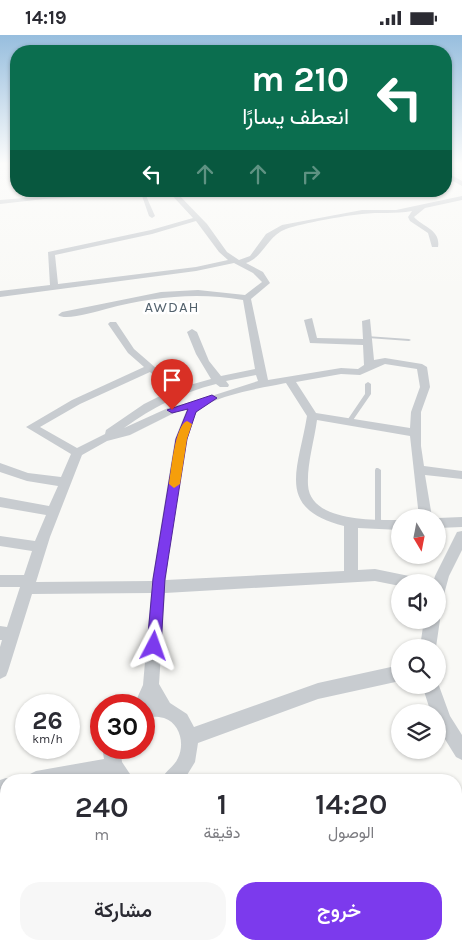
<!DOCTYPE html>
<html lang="ar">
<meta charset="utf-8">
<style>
:root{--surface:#fff;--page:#f7f7f7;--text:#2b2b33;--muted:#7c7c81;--accent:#7c3aed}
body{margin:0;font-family:Karla,Vazirmatn,sans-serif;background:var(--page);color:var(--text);direction:rtl;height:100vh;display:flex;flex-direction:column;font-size:19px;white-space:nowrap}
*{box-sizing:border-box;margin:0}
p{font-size:16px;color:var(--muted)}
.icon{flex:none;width:28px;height:28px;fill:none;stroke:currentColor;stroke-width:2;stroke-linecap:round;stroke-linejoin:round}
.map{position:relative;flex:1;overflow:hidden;direction:ltr}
.side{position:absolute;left:0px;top:739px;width:462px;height:176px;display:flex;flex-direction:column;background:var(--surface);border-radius:20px 20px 0 0;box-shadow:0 1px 4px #0004;direction:rtl}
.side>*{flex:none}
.banner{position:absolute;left:10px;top:10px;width:442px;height:152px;border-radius:20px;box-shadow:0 1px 4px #0004;direction:rtl;background:#0b6e4f;color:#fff;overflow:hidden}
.needle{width:32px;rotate:170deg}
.controls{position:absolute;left:391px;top:474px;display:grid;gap:10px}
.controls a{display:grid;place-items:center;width:55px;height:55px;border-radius:50%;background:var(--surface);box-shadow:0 1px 4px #0004;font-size:25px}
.speed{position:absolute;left:15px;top:659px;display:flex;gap:10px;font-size:25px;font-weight:700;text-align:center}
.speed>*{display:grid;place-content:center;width:65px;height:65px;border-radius:50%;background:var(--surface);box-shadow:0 1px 4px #0004;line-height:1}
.speed small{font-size:12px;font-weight:400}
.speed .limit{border:8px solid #d22;background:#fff;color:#111}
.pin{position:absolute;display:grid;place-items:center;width:42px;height:42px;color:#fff;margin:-51px -21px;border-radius:50% 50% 50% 0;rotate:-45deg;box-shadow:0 0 5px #0007}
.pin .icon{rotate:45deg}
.me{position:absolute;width:55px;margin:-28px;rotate:4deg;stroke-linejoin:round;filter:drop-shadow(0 0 4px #0008)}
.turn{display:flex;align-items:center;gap:18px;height:105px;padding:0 20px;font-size:22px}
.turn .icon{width:65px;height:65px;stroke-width:2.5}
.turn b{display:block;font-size:35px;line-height:42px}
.lanes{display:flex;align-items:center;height:48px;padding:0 20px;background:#0003;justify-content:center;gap:25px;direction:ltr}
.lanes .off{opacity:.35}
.eta{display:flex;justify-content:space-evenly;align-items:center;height:85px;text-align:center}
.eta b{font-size:30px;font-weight:600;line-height:35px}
.action{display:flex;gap:10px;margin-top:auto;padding:10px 20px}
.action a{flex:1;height:58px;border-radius:20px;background:var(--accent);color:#fff;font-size:20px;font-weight:600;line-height:58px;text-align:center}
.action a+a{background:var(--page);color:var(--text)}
.status{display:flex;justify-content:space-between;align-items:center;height:35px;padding:0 25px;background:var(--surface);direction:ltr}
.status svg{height:14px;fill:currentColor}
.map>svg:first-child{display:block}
</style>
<div class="status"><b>14:19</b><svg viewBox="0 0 49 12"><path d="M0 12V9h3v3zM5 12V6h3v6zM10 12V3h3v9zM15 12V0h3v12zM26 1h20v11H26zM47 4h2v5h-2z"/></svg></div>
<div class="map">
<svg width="462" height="914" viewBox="0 0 462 914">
<rect width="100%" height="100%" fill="#f9f9f6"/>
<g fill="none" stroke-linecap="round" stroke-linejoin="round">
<path fill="#c8ccd0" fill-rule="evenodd" d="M366,301L409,304L411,305L409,306L368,303H366Z
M368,347L371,349V359L351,388H347L346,387L365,359V349Z
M376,433H378L381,435V490L380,492H376L375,490V435Z"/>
<path fill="#c8ccd0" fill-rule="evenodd" d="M446,137L462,146V151L446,142Z
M111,156H152L147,158V163L155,181L152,183L149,181L141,158L44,164L0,169V165Z
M168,156H175L207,189L227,217L239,225L250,221L266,199L282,190L362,175H396L462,161V165L425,173L414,182C423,192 441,195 438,212H432L428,198L410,186L408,182L412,176C395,179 379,177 362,179C343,181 303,188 286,194C267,201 264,222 246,228L263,237L270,248L251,264L268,345L341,333L358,334L364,330L363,310L310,308L304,285L312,283L317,303L363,304L362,286L370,284L374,325L385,323L422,329L427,332L430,352L421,377V411L424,431L462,436V444L425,440L432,482H419L410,401L317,385C314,407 307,429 308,450C310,487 374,485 400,485V495L358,493V535L375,534L414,542L419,544L421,548H400V551L375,546L165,558L159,649L170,668L187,679L194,692L318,648L400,630V646L318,664L198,708L195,727L184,745H161C165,736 174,732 178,723C185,709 180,688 164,683C157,681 150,682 144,682V670H134L143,650L151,558L32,559L8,636L6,641L0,644V612L2,605H0V591L7,592L20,552H0V540H24L32,516L0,511V501L35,506L46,480L0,472V462L49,471L58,451L27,446L0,437V428L28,438L61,442L71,419L26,392L72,365L144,332L128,318L108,289L110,287H116L134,314L179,353L211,344L196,319L187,297L192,294L197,297L209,326L221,341L255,334L243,265C196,257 152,262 106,274C95,277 65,286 58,280L62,277L161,257L198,255L245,260L262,247L253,238L234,228L196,236L0,262V256L50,250L48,217L151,195L193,183ZM196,186L219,217L228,225L196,232L58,249L55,220L152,199ZM385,329L417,334L420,352L411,377L410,393L316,378L296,347L341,339L360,340ZM150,337L170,356L144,369L106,395L105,399L77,413L40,392L80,369ZM256,340L258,346L202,364L168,373L124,393C153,372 181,358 216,349L220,352H228L229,350L226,346ZM286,348L307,381C298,436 275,473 344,491V536L166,545C169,517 183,395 197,377C209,361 266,352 286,348ZM187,374L175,404L152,546L36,547L50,502L82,420L107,406L130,400L176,377Z
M462,482V492L438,493V483Z
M462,496V515L449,541L443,563L438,565V548H433L435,541L457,497Z
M438,581L440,585L436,612H420L424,585H438Z
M438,648L450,681L462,700V725L456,722L438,693V678H431L422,650H438Z
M102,712H120L122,727L134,745H114L110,741L86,745H27L30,739L36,736L104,724Z
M6,743L11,745H6V761L0,763V745Z
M103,909H125V914H103Z"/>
</g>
<linearGradient id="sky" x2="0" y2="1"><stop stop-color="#97bede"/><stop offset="0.5" stop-color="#fcfcfb"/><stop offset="1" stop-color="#fcfcfb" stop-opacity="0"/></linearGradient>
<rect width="462" height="257" fill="url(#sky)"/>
<path fill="#7c3aed" stroke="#51269a" d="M212,360L217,363L196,377L187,404L165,544L161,611L159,615L154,617L149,615L147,611L153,544L176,404L188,374L172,378L167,375Z"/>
<path fill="#f59e0b" d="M187,386L192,389L187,404L180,449L174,453L169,449C171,436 175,390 187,386Z"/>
<g text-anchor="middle" stroke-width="5" stroke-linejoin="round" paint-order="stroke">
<g font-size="15" letter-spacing="1" fill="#54636e" stroke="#fff">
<text x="172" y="277">AWDAH</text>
</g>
</g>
</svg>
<div class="controls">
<a><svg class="needle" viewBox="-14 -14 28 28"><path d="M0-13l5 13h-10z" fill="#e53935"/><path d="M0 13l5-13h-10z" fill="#7c7c81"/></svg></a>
<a><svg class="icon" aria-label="sound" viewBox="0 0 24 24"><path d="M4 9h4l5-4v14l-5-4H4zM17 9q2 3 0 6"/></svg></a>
<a><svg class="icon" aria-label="search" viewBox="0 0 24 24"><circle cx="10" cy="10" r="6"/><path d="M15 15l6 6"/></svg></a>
<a><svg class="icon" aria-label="layers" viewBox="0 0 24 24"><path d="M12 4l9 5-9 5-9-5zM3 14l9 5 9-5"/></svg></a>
</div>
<div class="speed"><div>26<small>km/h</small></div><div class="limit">30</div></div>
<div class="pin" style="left:172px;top:375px;background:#d93025"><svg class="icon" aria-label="arrive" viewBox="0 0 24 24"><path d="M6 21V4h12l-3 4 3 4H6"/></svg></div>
<svg class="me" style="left:154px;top:611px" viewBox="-20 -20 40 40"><path d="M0-17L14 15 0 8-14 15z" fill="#7c3aed" stroke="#fff" stroke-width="4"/></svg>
<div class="banner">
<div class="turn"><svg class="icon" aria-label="left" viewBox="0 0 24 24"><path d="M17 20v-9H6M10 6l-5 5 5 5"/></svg><div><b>210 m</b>انعطف يسارًا</div></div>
<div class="lanes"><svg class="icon" aria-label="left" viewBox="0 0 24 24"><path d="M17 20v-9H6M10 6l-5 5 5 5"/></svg><svg class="icon off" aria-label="ahead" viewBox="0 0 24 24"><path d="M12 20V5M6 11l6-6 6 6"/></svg><svg class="icon off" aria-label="ahead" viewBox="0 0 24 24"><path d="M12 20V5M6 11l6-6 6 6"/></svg><svg class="icon off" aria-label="right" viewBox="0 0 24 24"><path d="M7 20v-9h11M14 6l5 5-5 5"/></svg></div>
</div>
<section class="side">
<div class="eta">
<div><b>14:20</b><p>الوصول</p></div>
<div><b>1</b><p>دقيقة</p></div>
<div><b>240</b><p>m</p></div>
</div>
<div class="action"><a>خروج</a><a>مشاركة</a></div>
</section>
</div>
